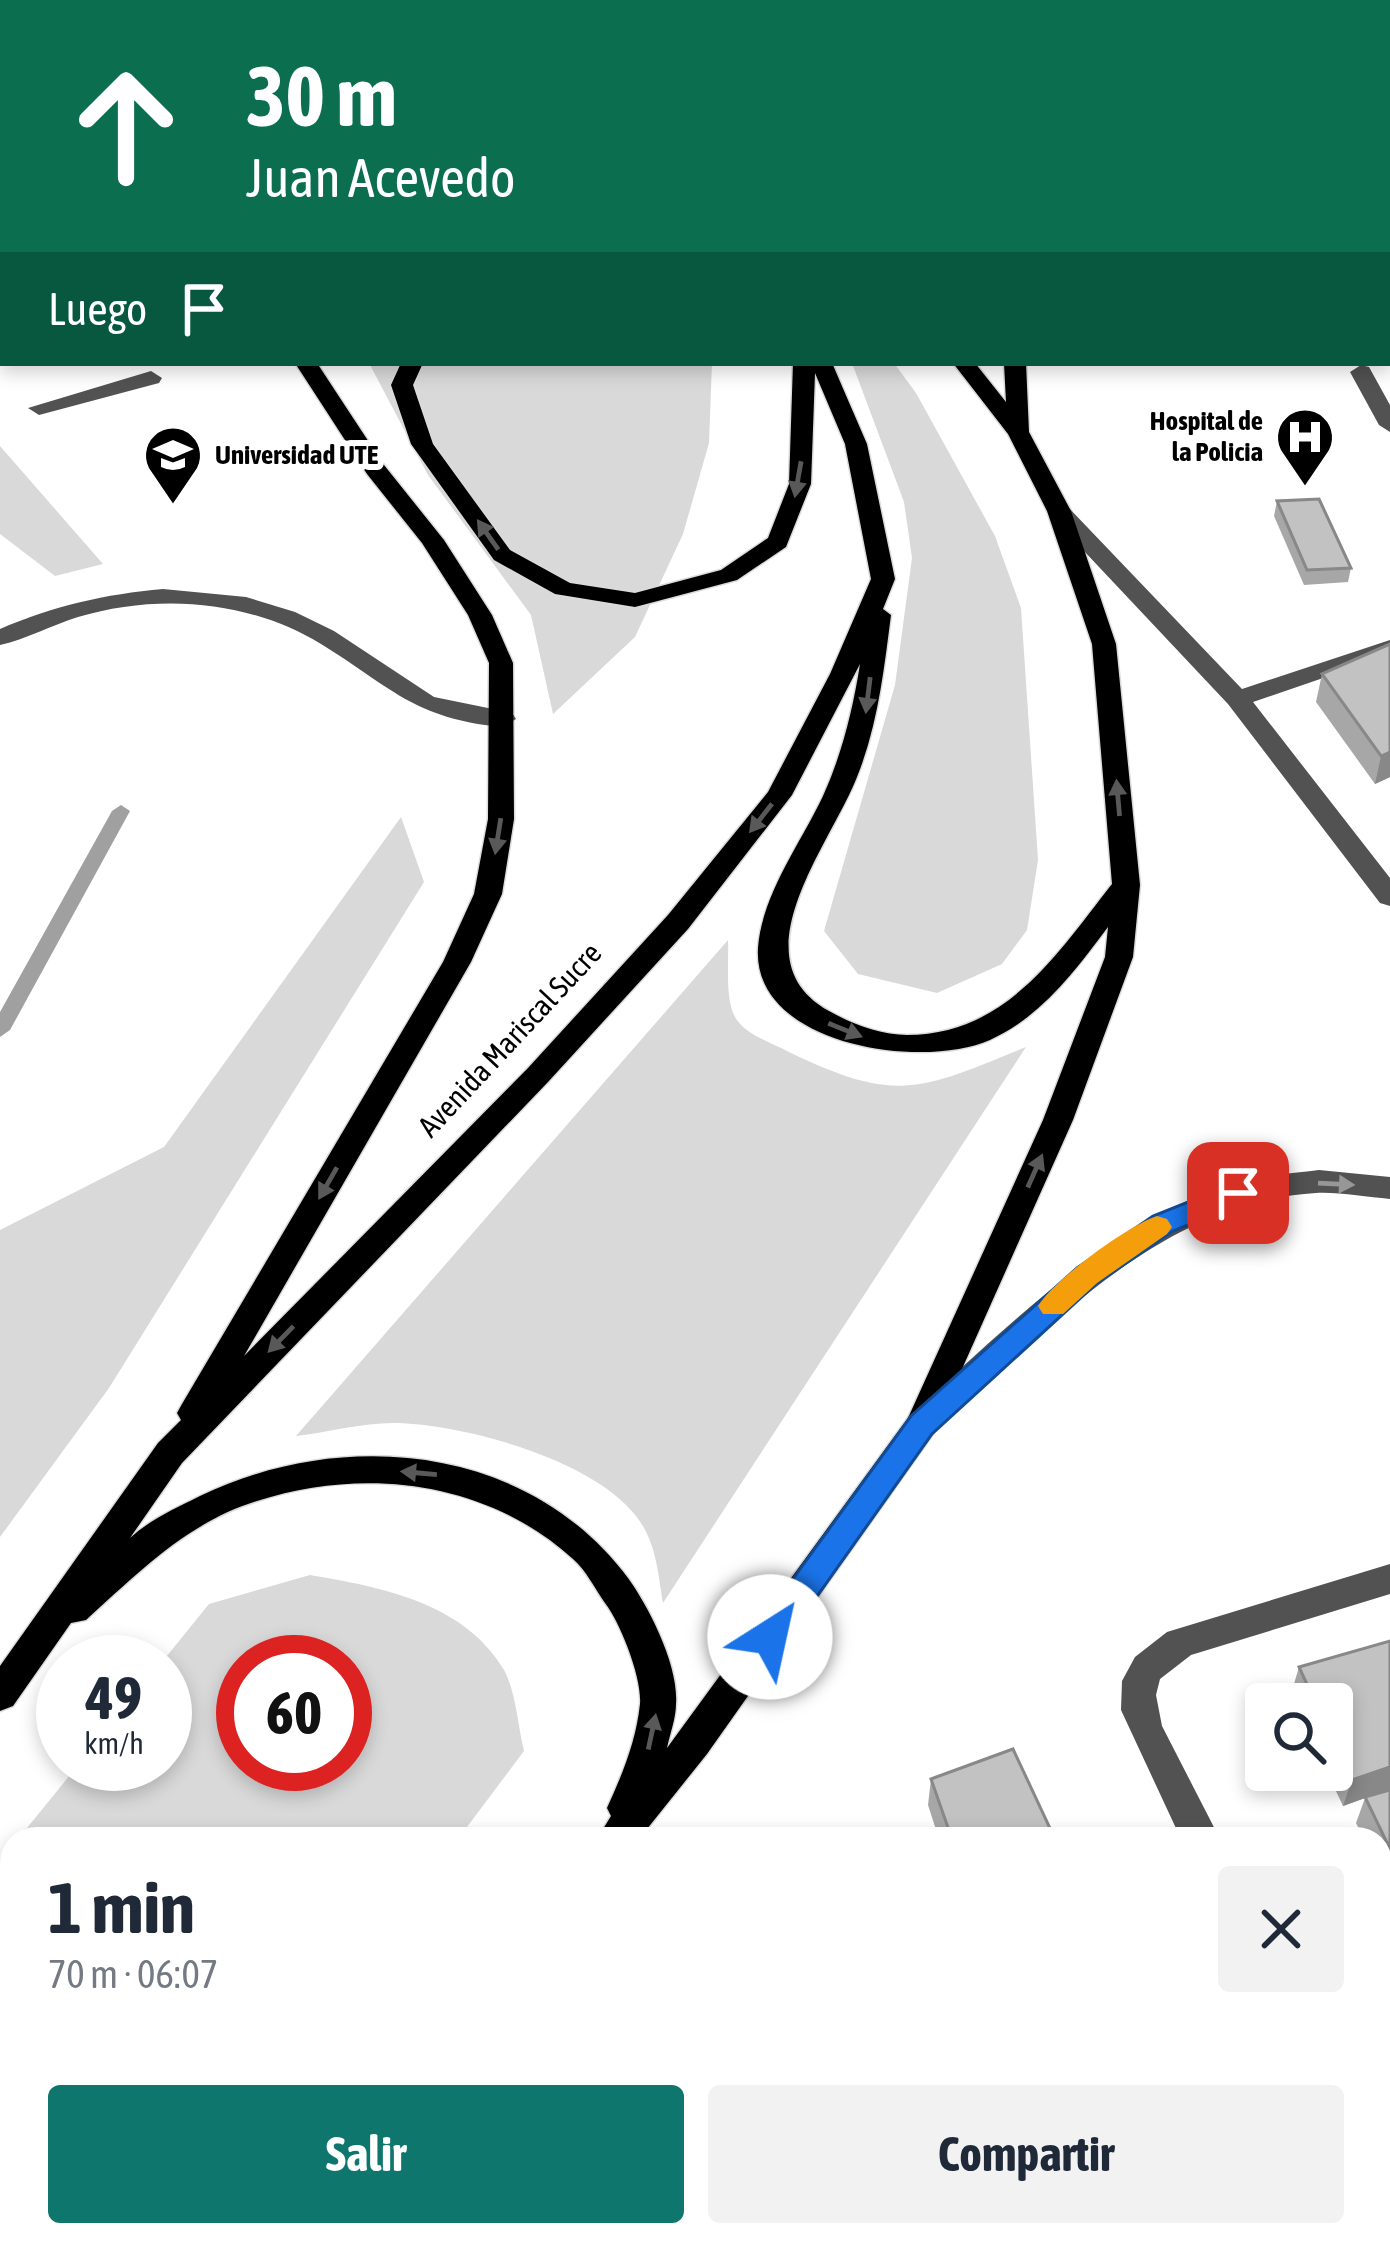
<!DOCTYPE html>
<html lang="es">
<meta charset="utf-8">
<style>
:root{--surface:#fff;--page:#f2f2f3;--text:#1f2937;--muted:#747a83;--accent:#0f766e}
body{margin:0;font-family:"Asap Condensed",sans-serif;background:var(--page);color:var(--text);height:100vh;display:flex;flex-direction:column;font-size:45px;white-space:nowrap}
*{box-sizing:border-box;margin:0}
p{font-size:39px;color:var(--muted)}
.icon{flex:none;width:66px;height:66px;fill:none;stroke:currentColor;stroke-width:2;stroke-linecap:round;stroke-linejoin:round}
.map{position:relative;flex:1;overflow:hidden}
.panel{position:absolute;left:0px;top:1827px;width:1392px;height:420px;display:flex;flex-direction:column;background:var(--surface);border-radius:36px 36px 0 0;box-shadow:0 6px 18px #0003}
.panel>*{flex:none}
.guide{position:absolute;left:0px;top:0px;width:1392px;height:366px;box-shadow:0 6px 18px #0003;background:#0b6e4f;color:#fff;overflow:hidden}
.controls{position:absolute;left:1245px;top:1683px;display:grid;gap:24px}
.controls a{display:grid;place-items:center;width:108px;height:108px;border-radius:12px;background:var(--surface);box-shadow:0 6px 18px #0003;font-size:60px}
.speed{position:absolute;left:36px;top:1635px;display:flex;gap:24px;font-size:60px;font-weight:700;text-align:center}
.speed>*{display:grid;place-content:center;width:156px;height:156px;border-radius:50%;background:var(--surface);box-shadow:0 6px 18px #0003;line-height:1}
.speed small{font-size:30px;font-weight:400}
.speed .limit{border:18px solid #d22;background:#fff;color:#111}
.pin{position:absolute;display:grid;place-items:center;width:102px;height:102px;color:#fff;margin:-51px;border-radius:24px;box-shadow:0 6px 18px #0006}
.me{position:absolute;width:132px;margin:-66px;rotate:35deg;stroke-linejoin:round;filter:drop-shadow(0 0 9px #0008)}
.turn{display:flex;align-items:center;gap:42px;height:252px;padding:0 48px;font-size:54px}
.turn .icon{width:156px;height:156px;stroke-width:2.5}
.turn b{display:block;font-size:84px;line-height:102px}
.then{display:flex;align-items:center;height:114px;padding:0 48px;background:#0003;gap:24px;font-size:45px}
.round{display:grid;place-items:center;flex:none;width:126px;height:126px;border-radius:12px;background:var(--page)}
.headline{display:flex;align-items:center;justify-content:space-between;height:204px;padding:0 48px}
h1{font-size:72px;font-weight:700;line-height:90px}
.button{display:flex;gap:24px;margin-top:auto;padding:24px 48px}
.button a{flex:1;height:138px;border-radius:12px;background:var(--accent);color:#fff;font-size:48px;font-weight:700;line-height:138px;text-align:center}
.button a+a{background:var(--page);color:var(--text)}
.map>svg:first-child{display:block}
</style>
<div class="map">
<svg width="1390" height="2247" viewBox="0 0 1390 2247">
<rect width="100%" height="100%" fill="#fff"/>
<path fill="#d9d9d9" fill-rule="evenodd" d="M369,363H712L709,443L683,534L635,637L553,714L531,615L428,475Z
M852,363H894L916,393L995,536L1021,608L1038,860L1027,930L1002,964L937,993L858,974L824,931L895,685L912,558L904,502Z
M0,446L103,564L55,576L0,534Z
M401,817L424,882L109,1388L0,1537V1230L164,1147Z
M728,940C729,961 725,996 734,1015C743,1034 770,1042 787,1051C896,1104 919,1091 1026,1047L663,1603C658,1573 656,1541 636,1516C593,1460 466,1425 398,1423C365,1422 329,1432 296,1436Z
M310,1575C380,1587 464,1602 504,1670C516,1692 518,1727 524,1751L458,1839H18L79,1764H165L162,1662L209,1604ZM243,1662H345V1764H243Z
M12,1846V2235H159L143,2247H0V1861Z"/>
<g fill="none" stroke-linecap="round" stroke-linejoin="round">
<path fill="#a0a0a0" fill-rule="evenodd" d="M121,805L130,811L10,1030L0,1037V1012L112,811Z"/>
<defs>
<path id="major" d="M420,0H438L418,3Z
M583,0H601L603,3H585Z
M669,0H687L689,3H671Z
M808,0H828L830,3H810Z
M1389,114H1390V126H1389Z
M1389,156H1390V168H1389Z
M295,363H317L384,465L444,540L492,615L513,663L514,819L502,894L471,962L244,1356L528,1068L668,915L768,792L830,674L871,579L845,444L815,373L811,484L786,547L737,580L635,607L555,594L494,560L411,444L391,385L401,363H423L413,385L433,444L510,550L570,583L635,593L721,570L768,538L789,484L793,363H832L867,444L895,579L883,609L891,615C884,669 878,725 857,777C831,844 735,959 829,1011C852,1024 881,1035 907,1035C1006,1035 1057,954 1112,884L1092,644L1047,511L1008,434L953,363H975L1006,402L1004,363H1026L1029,432L1071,511L1116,644L1140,885L1133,957L1073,1120L933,1434L707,1754L639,1839H597L611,1816L607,1808C622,1775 636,1742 640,1704C642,1678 621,1624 605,1603C595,1589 586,1570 573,1559C487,1481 365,1466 257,1501C188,1522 138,1573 86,1620L71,1623L13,1706L0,1711V1666L158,1443L181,1420L177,1413L182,1404L443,962L474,894L488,819L489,663L468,615L422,543L367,474ZM860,664C853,709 842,754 823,796C801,843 762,894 758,948C752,1046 923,1070 990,1040C1041,1017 1075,971 1108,927L1105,957L1043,1120L908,1418L667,1748C670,1734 676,1718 676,1704C679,1666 649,1607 628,1578C528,1444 343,1427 200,1496C174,1509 151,1519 130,1538L182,1463L548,1082L688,929L792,795Z
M262,2235H308L303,2247H257Z"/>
</defs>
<use href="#major" stroke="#dbdbdb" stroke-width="3"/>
<path fill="#525252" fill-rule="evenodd" d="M1389,99H1390V111H1389Z
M1390,214V227H1389V214Z
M0,244H3V256H0Z
M1389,252H1390V265H1389Z
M1361,365L1369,367L1390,405V432L1379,425L1350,372Z
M151,371L162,378L159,383L39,415L28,408Z
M1059,504L1067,506L1242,689L1390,640V655L1253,702L1390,878V906L1380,903L1228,704L1051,516V506Z
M163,589L246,597L295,612L334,631L434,697L512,713L516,719L503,727C414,719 391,687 321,644C249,600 158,593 78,617C52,625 27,639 0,645V629C53,606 106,594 163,589Z
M1319,1170L1390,1177V1199C1366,1197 1340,1192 1316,1193C1159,1202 1041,1334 933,1434L921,1438L909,1434L904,1425L909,1416C1011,1323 1111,1221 1246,1181C1269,1175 1295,1173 1319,1170Z
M1390,1564V1594L1191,1655L1160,1679L1156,1695L1162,1726L1220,1839H1181L1121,1710L1122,1681L1135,1657L1167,1632Z
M1380,2169L1390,2173V2231L1380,2227Z
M892,2235H935L940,2247H897Z"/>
<use href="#major" fill="#000" fill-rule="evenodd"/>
</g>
<path fill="#a7a7a7" d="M151,0H321V3H149Z
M1016,0H1291L1282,3H1021Z
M0,39L3,40V92L0,91Z
M1277,501L1351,568L1348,582L1304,585L1274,516Z
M1390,644V777L1375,784L1316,702L1322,674Z
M1390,1641V1789L1380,1793L1390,1790V1895L1380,1874V1839H1364L1356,1823L1365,1798L1343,1806L1326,1770H1332V1704H1296L1291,1694L1299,1667Z
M931,1779L1055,1839H939L928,1805Z
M1089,2235H1164L1133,2247H1093Z"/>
<path fill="#888" d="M53,0H88L80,3H45Z
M1145,0H1291L1282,3H1136Z
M1390,752V777L1375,784L1381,756Z
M1390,1767V1789L1343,1806L1352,1780Z
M1114,2235H1164L1133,2247H1102L1104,2239Z"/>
<path fill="#c2c2c2" stroke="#888" stroke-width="3" d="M30,0H53L45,3H22Z
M151,0H221L219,3H149Z
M278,0H311L309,3Z
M1114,0H1145L1136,3H1119Z
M0,39L3,40V68L0,67Z
M1319,499L1351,568L1307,570L1277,501Z
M1390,644V752L1381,756L1322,674Z
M1390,1641V1767L1352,1780L1332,1737V1704H1316L1299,1667Z
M1013,1749L1055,1839H952L931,1779Z
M1390,1790V1849L1365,1797Z
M1203,2235H1269L1275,2247H1167Z"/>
<defs><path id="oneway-solid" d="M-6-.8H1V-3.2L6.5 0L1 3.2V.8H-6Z" transform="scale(3)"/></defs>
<g fill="#595959">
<use href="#oneway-solid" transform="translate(798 479) rotate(100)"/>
<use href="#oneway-solid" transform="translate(488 535) rotate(-125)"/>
<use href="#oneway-solid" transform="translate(868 695) rotate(97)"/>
<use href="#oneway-solid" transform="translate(1118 798) rotate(-95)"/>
<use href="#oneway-solid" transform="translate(761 818) rotate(128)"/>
<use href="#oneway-solid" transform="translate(498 836) rotate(99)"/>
<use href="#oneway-solid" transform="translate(845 1030) rotate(22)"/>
<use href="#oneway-solid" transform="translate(1035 1171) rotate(-66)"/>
<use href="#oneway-solid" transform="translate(328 1183) rotate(120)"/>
<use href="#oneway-solid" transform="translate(281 1339) rotate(134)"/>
<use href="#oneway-solid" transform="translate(419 1473) rotate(-175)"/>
<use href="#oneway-solid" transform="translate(652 1732) rotate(-78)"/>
</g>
<use fill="#979797" href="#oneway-solid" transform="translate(1336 1184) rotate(3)"/>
<path fill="#1a73e8" stroke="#114b97" stroke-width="3" d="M1238,1182L1248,1185L1252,1193L1248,1200L1173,1231L1097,1283L932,1434L781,1647L770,1651L758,1647L754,1637L758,1627L911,1416L1077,1268L1153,1216Z"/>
<path fill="#f59e0b" d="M1157,1216L1167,1219L1172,1227L1167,1234L1097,1283L1063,1314H1043L1038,1306C1055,1279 1127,1226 1157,1216Z"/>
<defs>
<symbol id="hospital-pin" viewBox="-11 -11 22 30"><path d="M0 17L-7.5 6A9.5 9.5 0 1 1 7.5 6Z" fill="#000" stroke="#fff"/><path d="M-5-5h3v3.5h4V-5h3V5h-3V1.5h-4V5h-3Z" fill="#fff"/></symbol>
<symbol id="university-pin" viewBox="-11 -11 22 30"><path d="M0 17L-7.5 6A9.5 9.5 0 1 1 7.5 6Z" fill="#000" stroke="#fff"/><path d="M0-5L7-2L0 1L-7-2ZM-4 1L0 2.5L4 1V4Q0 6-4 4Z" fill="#fff"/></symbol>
</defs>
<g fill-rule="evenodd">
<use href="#hospital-pin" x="1272" y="404" width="66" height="90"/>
<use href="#university-pin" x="140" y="422" width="66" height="90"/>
</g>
<g text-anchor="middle" stroke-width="12" stroke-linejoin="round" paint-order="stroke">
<g font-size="27" font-weight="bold" fill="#000" stroke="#fff" text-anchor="end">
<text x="1263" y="430">Hospital de<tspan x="1263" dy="31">la Policia</tspan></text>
<text x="215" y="464" text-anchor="start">Universidad UTE</text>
</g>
<g font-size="30" fill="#000" stroke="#fff">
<text transform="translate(510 1040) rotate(-47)" y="10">Avenida Mariscal Sucre</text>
</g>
</g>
</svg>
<div class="controls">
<a><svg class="icon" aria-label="search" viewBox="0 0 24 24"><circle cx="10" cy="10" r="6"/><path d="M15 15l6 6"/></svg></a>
</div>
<div class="speed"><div>49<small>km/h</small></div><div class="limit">60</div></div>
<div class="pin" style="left:1238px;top:1193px;background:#d93025"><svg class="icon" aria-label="arrive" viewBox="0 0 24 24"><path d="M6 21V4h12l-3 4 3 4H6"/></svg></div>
<svg class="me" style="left:770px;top:1637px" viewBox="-20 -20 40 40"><circle r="19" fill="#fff"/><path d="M0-13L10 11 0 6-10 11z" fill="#1a73e8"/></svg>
<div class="guide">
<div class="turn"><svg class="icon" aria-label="ahead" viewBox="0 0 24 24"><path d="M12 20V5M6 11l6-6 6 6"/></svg><div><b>30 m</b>Juan Acevedo</div></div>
<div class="then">Luego<svg class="icon" aria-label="arrive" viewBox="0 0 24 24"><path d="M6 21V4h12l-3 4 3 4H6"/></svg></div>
</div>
<section class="panel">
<div class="headline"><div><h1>1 min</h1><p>70 m · 06:07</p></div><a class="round"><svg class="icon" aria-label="close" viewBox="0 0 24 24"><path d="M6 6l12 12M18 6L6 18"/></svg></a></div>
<div class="button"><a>Salir</a><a>Compartir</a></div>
</section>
</div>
